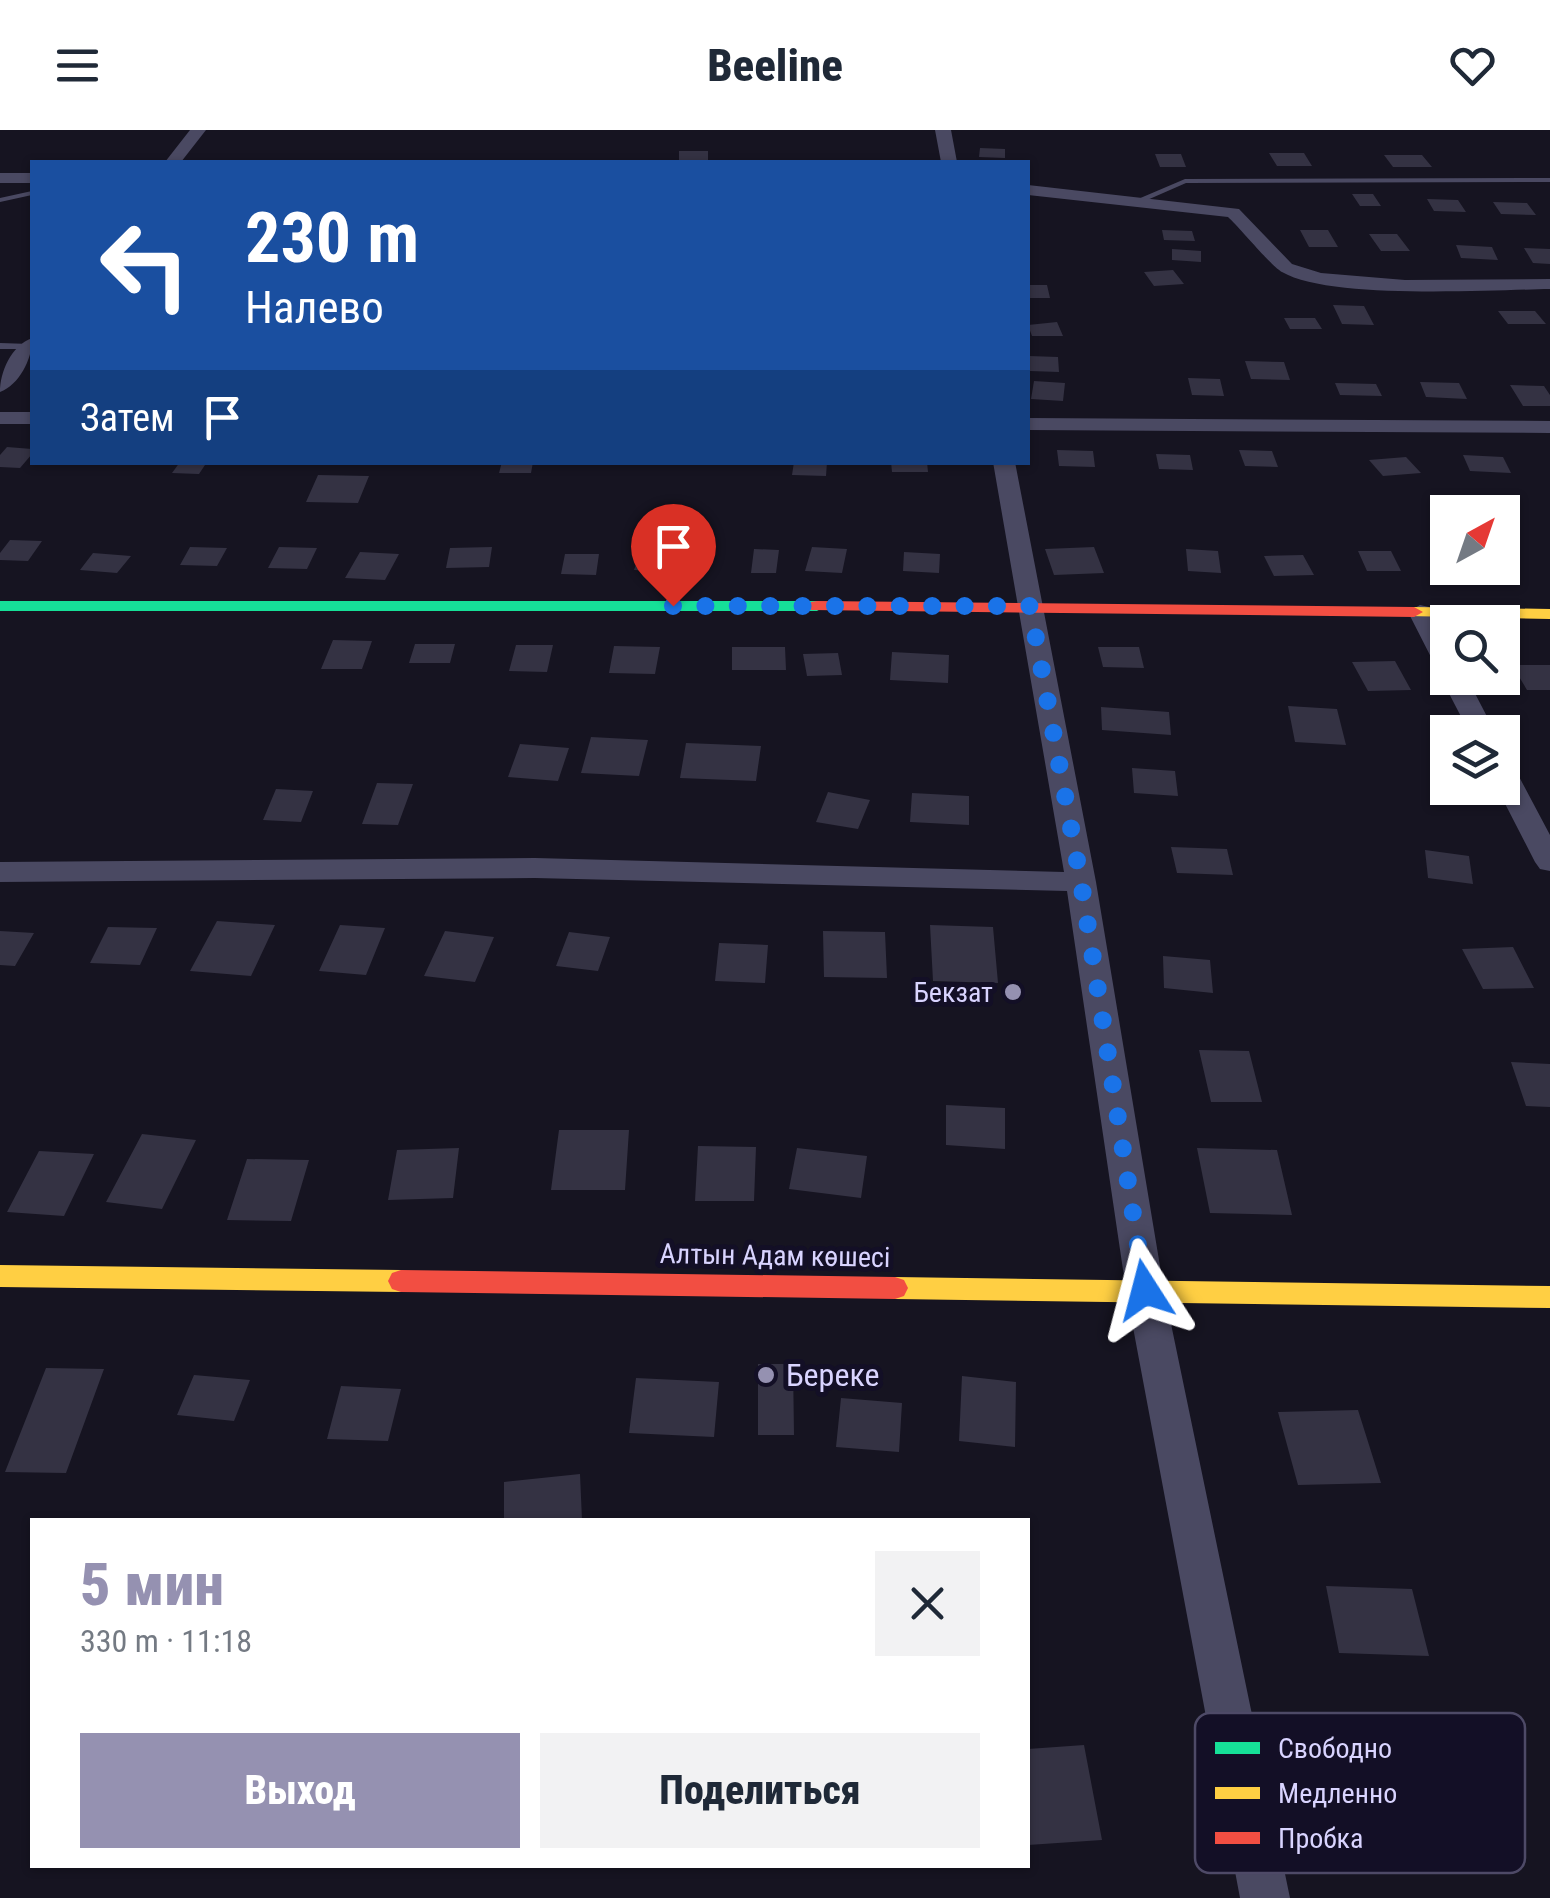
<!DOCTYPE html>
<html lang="ru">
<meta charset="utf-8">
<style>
:root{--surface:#fff;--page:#f2f2f3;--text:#1f2937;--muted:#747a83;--accent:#9591b1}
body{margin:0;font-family:"Roboto Condensed",sans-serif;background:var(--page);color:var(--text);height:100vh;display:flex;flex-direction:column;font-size:38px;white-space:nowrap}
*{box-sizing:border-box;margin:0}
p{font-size:32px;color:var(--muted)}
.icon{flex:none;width:55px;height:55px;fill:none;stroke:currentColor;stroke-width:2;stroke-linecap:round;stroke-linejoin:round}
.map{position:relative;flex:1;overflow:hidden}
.side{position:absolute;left:30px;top:1388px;width:1000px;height:350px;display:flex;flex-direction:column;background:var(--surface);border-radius:0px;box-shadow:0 2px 8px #0004}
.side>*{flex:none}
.top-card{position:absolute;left:30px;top:30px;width:1000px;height:305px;border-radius:0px;box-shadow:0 2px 8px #0004;background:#1a4fa0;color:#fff;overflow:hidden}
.needle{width:65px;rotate:40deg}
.fabs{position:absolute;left:1430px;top:365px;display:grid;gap:20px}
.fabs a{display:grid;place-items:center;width:90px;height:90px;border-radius:0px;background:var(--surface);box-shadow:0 2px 8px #0004;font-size:50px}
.pin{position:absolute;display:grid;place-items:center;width:85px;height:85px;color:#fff;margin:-102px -42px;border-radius:50% 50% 50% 0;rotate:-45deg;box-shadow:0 0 10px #0007}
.pin .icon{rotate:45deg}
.me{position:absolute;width:110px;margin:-55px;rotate:351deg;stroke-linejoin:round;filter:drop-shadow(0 0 8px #0008)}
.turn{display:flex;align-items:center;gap:35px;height:210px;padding:0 50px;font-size:45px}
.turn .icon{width:130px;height:130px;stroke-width:2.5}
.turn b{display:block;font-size:70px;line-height:85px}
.then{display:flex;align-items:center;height:95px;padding:0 50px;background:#0003;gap:20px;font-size:38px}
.round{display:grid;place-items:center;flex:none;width:105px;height:105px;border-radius:0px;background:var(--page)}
.head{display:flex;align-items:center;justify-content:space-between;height:170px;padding:0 50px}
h1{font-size:60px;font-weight:800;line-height:75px;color:var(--accent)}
.primary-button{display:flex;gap:20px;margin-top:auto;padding:20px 50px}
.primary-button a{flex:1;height:115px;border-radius:0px;background:var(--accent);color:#fff;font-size:40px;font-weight:800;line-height:115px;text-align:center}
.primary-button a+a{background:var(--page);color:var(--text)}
header{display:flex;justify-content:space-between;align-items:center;height:130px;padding:0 50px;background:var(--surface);font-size:45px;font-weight:800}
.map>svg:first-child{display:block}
</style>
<header><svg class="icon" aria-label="menu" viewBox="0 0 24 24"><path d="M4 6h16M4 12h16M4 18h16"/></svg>Beeline<svg class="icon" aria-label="heart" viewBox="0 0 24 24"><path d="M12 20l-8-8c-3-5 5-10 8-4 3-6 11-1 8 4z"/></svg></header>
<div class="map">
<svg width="1550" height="1768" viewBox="0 0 1550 1768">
<rect width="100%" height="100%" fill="#161421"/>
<path fill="#343243" d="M980,18L1005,19V28L979,27Z
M679,21H708V32H679Z
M1269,23H1304L1312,36H1277Z
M1155,24H1181L1186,37H1160Z
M1384,25H1422L1432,37H1393Z
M1352,64H1373L1381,76H1360Z
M1427,69L1458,70L1466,82L1434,81Z
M1493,72L1527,73L1536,85L1501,84Z
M1162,100L1192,101L1195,111L1164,110Z
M1300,100H1328L1338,117H1309Z
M1369,104H1397L1410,121H1381Z
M1456,115L1492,117L1498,130L1461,128Z
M1524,118L1550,119V134L1533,133Z
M1172,119L1201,121V132L1172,130Z
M1173,140L1184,154L1154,156L1144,142Z
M1028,155H1047L1050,168H1028Z
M1333,175L1364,176L1374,195L1342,194Z
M1498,181H1535L1546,194H1508Z
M1284,188H1315L1322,199H1290Z
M1057,192L1063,206H1032L1028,195Z
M1029,226L1058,227L1059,242L1030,241Z
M1245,231L1284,232L1290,250L1251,249Z
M1188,248L1220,249L1224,266L1192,265Z
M1034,251L1065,253L1063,271L1031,269Z
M1420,252L1459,253L1467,269L1426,267Z
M1335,253L1376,254L1382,266L1340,265Z
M1510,255L1544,256L1550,265V276H1523Z
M7,317L32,319V324L20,338L0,337V325Z
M1057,320L1093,321L1095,337L1059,336Z
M1239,320L1272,321L1278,337L1245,336Z
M1156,324L1190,325L1193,340L1159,339Z
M1463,325L1503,327L1511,343L1470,341Z
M1406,327L1421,343L1383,346L1369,330Z
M180,332H207L199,344L172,343Z
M502,332H533L531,343H499Z
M794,332H827L826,346L792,345Z
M891,332H927L928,342H892Z
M318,345L369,346L358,373L306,372Z
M10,410L42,411L28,431L0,430V423Z
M190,417L227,418L217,436L180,435Z
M279,417L317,418L307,439L268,438Z
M492,417L489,437L446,438L450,418Z
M642,417L681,420L674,442L634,440Z
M812,417L847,419L842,443L805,441Z
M1094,417L1104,443L1054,445L1045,419Z
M754,419L779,420L776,443H751Z
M1186,419L1218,421L1221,443L1188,441Z
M1358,421H1391L1401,441H1367Z
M360,422L399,424L385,450L345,448Z
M904,422L940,424L939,443L903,441Z
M93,423L131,426L117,443L80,440Z
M565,424H599L596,445L561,444Z
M1303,425L1314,445L1274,446L1264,426Z
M333,510L372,511L362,539H321Z
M415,514H455L450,533H409Z
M516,515H553L547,542L509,541Z
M614,516L660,517L655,544L609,543Z
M732,517H785L786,540H732Z
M1098,517H1139L1144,538L1103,537Z
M892,522L949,525L948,553L890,550Z
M838,523L842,545L807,546L803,524Z
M1395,531L1411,560L1368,561L1352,532Z
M1512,535H1550V560H1527Z
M1288,576L1337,579L1346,615L1295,612Z
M1101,577L1169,582L1171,605L1102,600Z
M591,607L648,610L639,646L581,643Z
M686,613L761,616L756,651L680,648Z
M520,614L569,618L558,651L508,647Z
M1132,638L1175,641L1178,666L1134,663Z
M377,653L413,654L398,695L362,694Z
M276,659L313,661L301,692L263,690Z
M828,662L870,670L858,699L816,692Z
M912,663L969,666V695L910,692Z
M1171,717L1227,719L1233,745L1177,743Z
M1425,720L1469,726L1473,754L1428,748Z
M217,791L275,795L251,846L190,841Z
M340,795L385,798L366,845L319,841Z
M930,795L993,797L998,853L933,851Z
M108,797L157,798L140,835L90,833Z
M0,801L34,803L15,836L0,835Z
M445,801L494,807L475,852L424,846Z
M823,801L885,802L887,848L824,847Z
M569,802L610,807L598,841L556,836Z
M719,813L768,815L765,853L715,851Z
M1513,817L1534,858L1483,859L1462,819Z
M1163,826L1210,830L1213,863L1164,858Z
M1199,920L1249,921L1262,972H1211Z
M1511,932L1550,934V977L1526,976Z
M946,975L1005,978V1019L946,1015Z
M559,1000H629L625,1060H551Z
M142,1004L196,1010L162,1079L106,1072Z
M698,1016L756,1017L754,1071H695Z
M459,1018L453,1068L388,1070L397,1020Z
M797,1018L867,1026L861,1068L789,1059Z
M1197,1018L1277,1020L1292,1085L1210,1083Z
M39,1021L94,1024L64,1086L7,1082Z
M247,1029L309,1030L291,1091L227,1090Z
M758,1234H793L794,1305H758Z
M46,1238L104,1239L66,1343L5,1342Z
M194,1245L250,1250L234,1291L177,1285Z
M962,1246L1016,1252L1015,1317L959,1311Z
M636,1248L719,1252L714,1307L629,1303Z
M341,1256L401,1259L388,1311L327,1309Z
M841,1268L902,1273L899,1322L836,1317Z
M1358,1280L1381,1353L1298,1355L1278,1282Z
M580,1344L582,1390H504V1352Z
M1326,1456L1412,1459L1429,1526L1339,1523Z
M1084,1615L1102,1710L1028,1715V1619Z"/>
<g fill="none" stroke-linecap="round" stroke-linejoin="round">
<path fill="#4a4962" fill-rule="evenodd" d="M1550,48V52L1186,53L1138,74L1131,72L1185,49Z
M32,61V65L0,72V68Z
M0,213L30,214L32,215V219H0Z"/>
<path fill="#4a4962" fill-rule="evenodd" d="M190,0H206L181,32H165Z
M935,0H951L957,32H941Z
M0,43H32V53H0Z
M1028,55L1239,79L1292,134L1321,143L1405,150L1550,149V159C1490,160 1330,170 1282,142C1273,138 1240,98 1228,87L1028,65Z
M32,208C33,227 20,255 0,262C0,242 11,216 32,208Z
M0,282H32V294H0Z
M1028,288L1550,291V303L1028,300Z
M993,332H1015L1096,752L1164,1160L1290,1768H1240L1126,1160L1067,761L535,748L0,752V732L535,728L1064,742Z
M1420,475L1429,477L1448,510V548H1467L1495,602H1469L1441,548L1446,542L1435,535L1408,482Z
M1502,633L1516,641L1550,705V741L1540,739L1535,732L1497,658H1502Z"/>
<path fill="#16e098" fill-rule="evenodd" d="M0,471H817L825,476L817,481H0Z"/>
<path fill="#ffcf43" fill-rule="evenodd" d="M1414,477L1550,479V489L1408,486V478Z
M0,1135L401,1140L410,1143L414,1151L410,1159L401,1162L0,1157Z
M895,1147L1550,1156V1178L895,1169L886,1166L882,1158L886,1150Z"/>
<path fill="#f24e42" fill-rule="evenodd" d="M817,471L1414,477L1423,482L1414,487L811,480V472Z
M401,1140L895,1147L904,1150L908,1158L904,1166L895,1169L401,1162L392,1159L388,1151L392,1143Z"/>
</g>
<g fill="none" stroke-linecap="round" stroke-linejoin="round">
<path stroke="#1a73e8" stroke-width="18" stroke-dasharray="0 32.4" d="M673,476H1030L1081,752L1145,1160"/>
</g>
<g fill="#9591b1" stroke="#130f26" stroke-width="4">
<circle cx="1013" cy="862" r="10"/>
<circle cx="766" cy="1245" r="10"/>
</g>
<g text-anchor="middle" stroke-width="10" stroke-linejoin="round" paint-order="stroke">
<g font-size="28" fill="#d9d4ff" stroke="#130f26" text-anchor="end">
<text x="993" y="872">Бекзат</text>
</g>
<g font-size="28" fill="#d9d4ff" stroke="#130f26">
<text transform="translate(775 1125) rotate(1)" y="10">Алтын Адам көшесі</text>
</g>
<g font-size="32" fill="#d9d4ff" stroke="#130f26" text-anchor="start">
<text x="786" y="1256">Береке</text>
</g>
</g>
<rect x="1195" y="1583" width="330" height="160" rx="15" fill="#130f26" stroke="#4e4a67" stroke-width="2.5"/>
<rect x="1215" y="1612" width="45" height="12" fill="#16e098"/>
<rect x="1215" y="1657" width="45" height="12" fill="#ffcf43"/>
<rect x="1215" y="1702" width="45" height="12" fill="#f24e42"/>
<g font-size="28" fill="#d9d4ff">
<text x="1278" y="1628">Свободно</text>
<text x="1278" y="1673">Медленно</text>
<text x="1278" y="1718">Пробка</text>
</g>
</svg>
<div class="fabs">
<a><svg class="needle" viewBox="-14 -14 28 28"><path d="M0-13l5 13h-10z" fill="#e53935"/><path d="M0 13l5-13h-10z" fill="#747a83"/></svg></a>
<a><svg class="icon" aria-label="search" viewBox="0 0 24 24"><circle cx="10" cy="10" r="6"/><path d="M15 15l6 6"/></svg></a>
<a><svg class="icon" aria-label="layers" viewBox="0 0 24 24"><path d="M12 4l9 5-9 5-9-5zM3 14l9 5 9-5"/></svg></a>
</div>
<div class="pin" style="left:673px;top:476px;background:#d93025"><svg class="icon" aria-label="arrive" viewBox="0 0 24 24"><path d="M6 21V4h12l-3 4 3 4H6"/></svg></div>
<svg class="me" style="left:1145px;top:1160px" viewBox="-20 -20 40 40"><path d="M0-17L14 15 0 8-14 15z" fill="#1a73e8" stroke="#fff" stroke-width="4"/></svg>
<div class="top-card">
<div class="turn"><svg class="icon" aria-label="left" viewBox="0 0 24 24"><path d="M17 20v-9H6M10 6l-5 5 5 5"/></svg><div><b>230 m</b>Налево</div></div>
<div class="then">Затем<svg class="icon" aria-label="arrive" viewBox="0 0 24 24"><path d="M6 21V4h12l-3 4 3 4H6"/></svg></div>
</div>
<section class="side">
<div class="head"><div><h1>5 мин</h1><p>330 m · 11:18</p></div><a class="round"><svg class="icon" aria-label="close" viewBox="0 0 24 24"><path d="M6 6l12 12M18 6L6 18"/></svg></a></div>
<div class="primary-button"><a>Выход</a><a>Поделиться</a></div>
</section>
</div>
